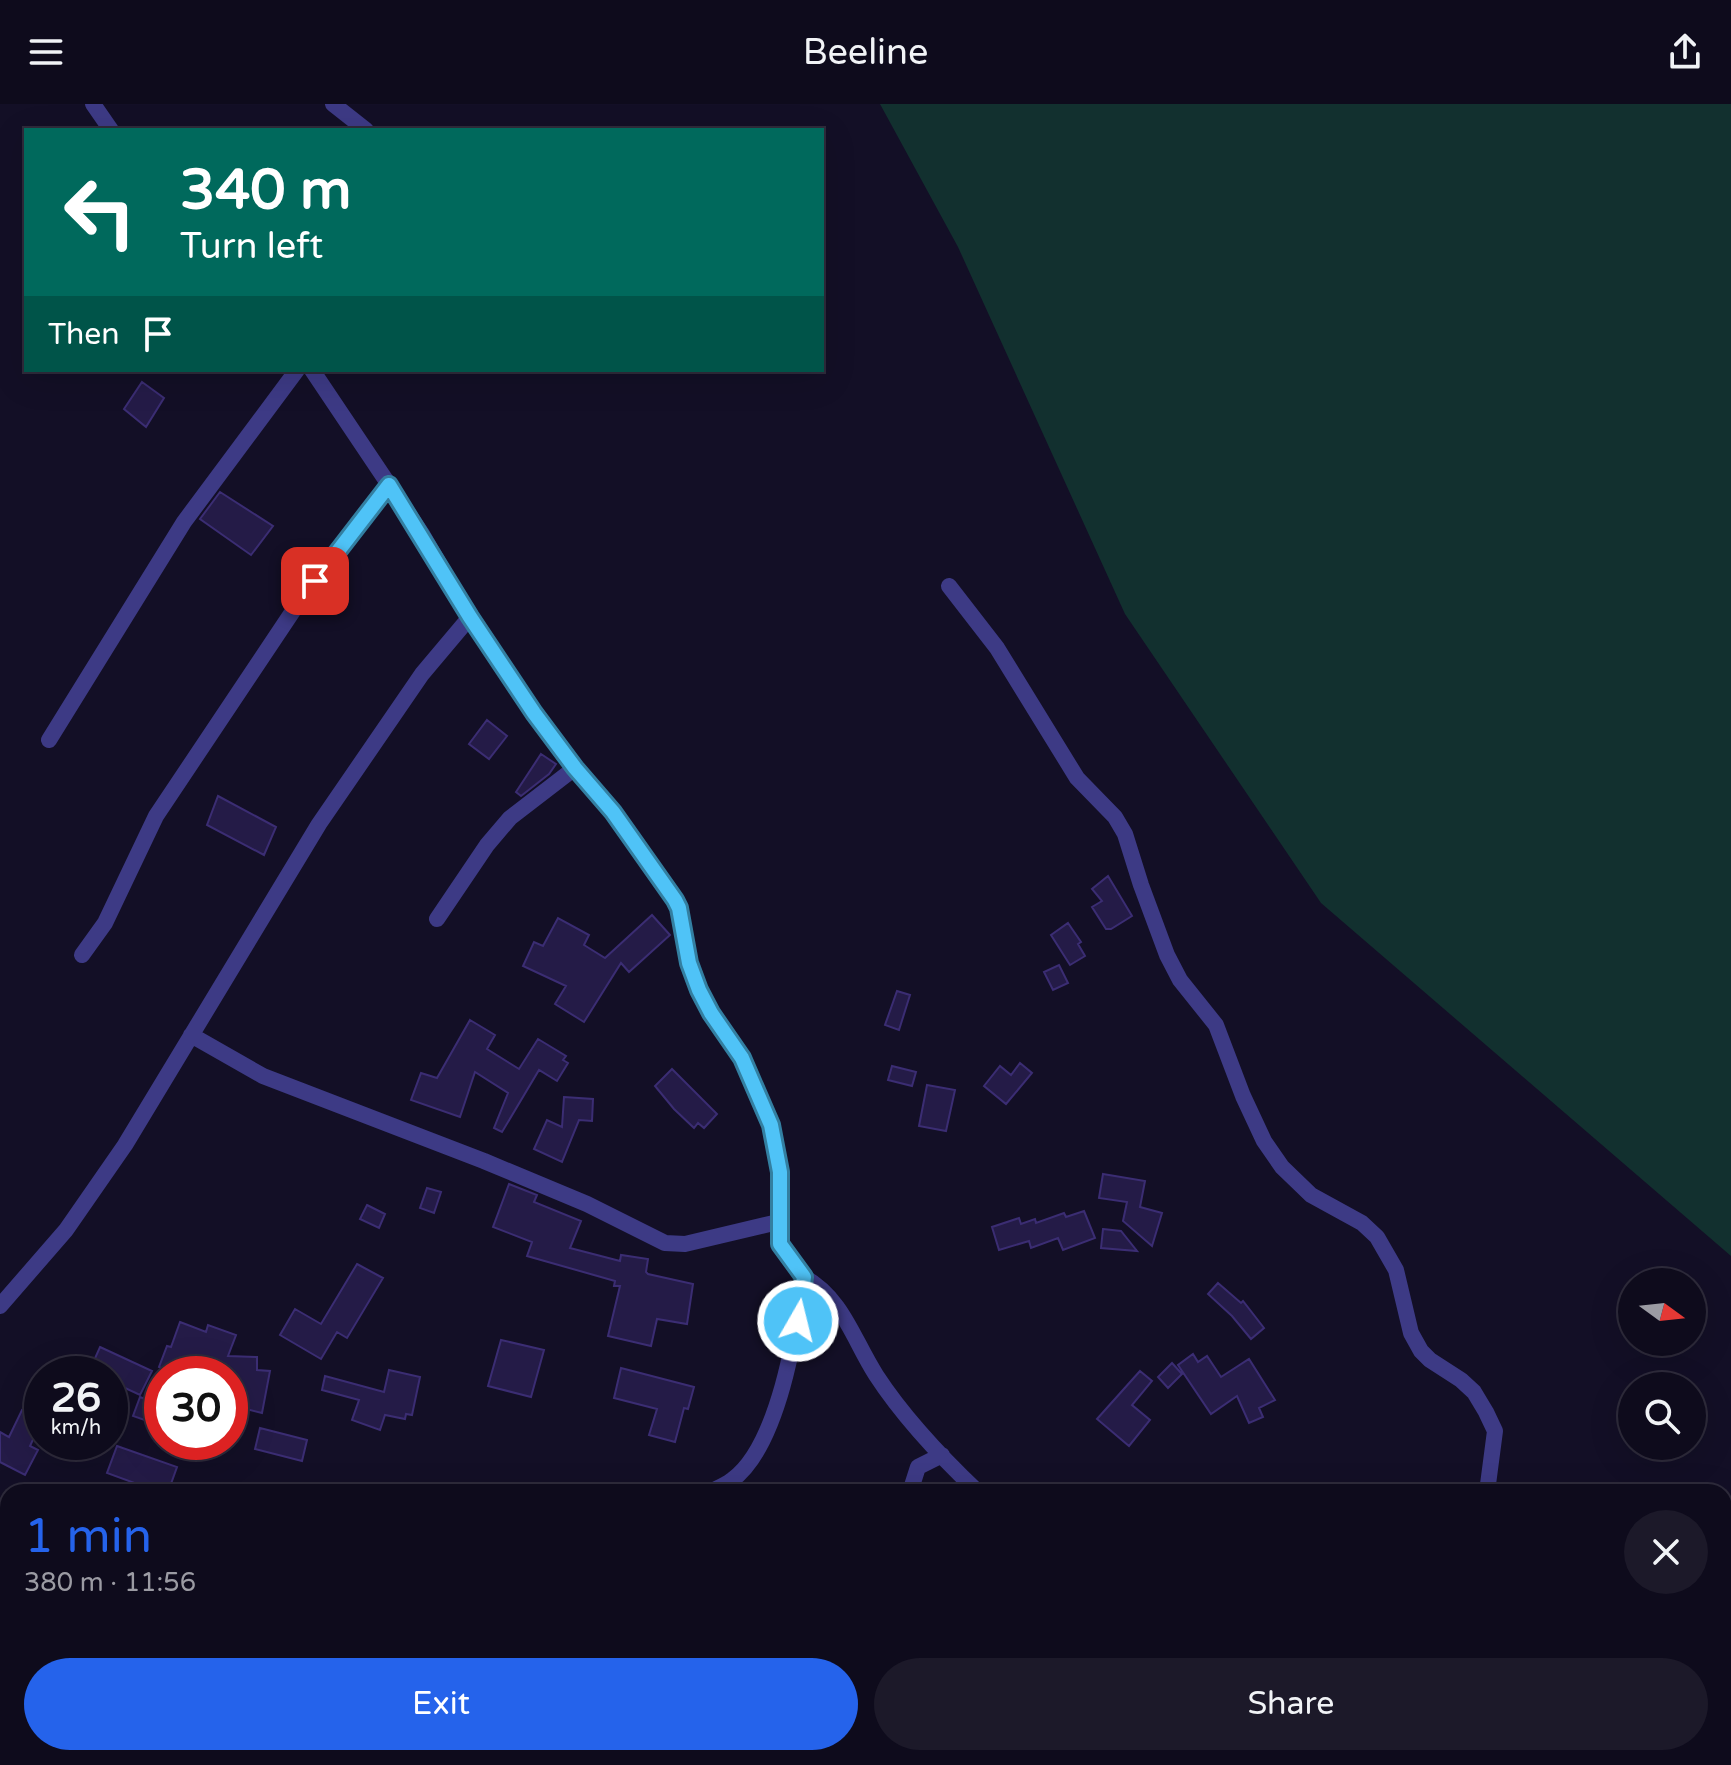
<!DOCTYPE html>
<meta charset="utf-8">
<style>
:root{--surface:#0e0b1c;--page:#1c1929;--text:#f1f3f6;--muted:#9b9ba3;--line:#2e2b3b;--accent:#2563eb}
body{margin:0;font-family:"Varela Round",sans-serif;background:var(--page);color:var(--text);height:100vh;display:flex;flex-direction:column;font-size:30px;white-space:nowrap}
*{box-sizing:border-box;margin:0}
p{font-size:26px;color:var(--muted)}
.icon{flex:none;width:44px;height:44px;fill:none;stroke:currentColor;stroke-width:2;stroke-linecap:round;stroke-linejoin:round}
.map{position:relative;flex:1;overflow:hidden}
.side{position:absolute;left:0px;top:1380px;width:1732px;height:282px;display:flex;flex-direction:column;background:var(--surface);border-radius:24px 24px 0 0;box-shadow:0 8px 32px #0002,0 0 0 2px var(--line)}
.side>*{flex:none}
.guide{position:absolute;left:24px;top:24px;width:800px;height:244px;border-radius:0px;box-shadow:0 8px 32px #0002,0 0 0 2px var(--line);background:#00695c;color:#fff;overflow:hidden}
.needle{width:52px;rotate:105deg}
.tools{position:absolute;left:1618px;top:1164px;display:grid;gap:16px}
.tools a{display:grid;place-items:center;width:88px;height:88px;border-radius:50%;background:var(--surface);box-shadow:0 8px 32px #0002,0 0 0 2px var(--line);font-size:40px}
.speed{position:absolute;left:24px;top:1252px;display:flex;gap:16px;font-size:40px;font-weight:700;text-align:center}
.speed>*{display:grid;place-content:center;width:104px;height:104px;border-radius:50%;background:var(--surface);box-shadow:0 8px 32px #0002,0 0 0 2px var(--line);line-height:1}
.speed small{font-size:20px;font-weight:400}
.speed .limit{border:12px solid #d22;background:#fff;color:#111}
.pin{position:absolute;display:grid;place-items:center;width:68px;height:68px;color:#fff;margin:-34px;border-radius:16px;box-shadow:0 4px 12px #0006}
.me{position:absolute;width:88px;margin:-44px;rotate:8deg;stroke-linejoin:round;filter:drop-shadow(0 0 6px #0008)}
.turn{display:flex;align-items:center;gap:28px;height:168px;padding:0 24px;font-size:36px}
.turn .icon{width:104px;height:104px;stroke-width:2.5}
.turn b{display:block;font-size:56px;line-height:68px}
.then{display:flex;align-items:center;height:76px;padding:0 24px;background:#0003;gap:16px;font-size:30px}
.round{display:grid;place-items:center;flex:none;width:84px;height:84px;border-radius:42px;background:var(--page)}
.headline{display:flex;align-items:center;justify-content:space-between;height:136px;padding:0 24px}
h1{font-size:48px;font-weight:600;line-height:60px;color:var(--accent)}
.action{display:flex;gap:16px;margin-top:auto;padding:16px 24px}
.action a{flex:1;height:92px;border-radius:48px;background:var(--accent);color:#fff;font-size:32px;font-weight:600;line-height:92px;text-align:center}
.action a+a{background:var(--page);color:var(--text)}
header{display:flex;justify-content:space-between;align-items:center;height:104px;padding:0 24px;background:var(--surface);font-size:36px;font-weight:600}
.map>svg:first-child{display:block}
</style>
<header><svg class="icon" aria-label="menu" viewBox="0 0 24 24"><path d="M4 6h16M4 12h16M4 18h16"/></svg>Beeline<svg class="icon" aria-label="share" viewBox="0 0 24 24"><path d="M12 15V3M7 8l5-5 5 5M5 13v7h14v-7"/></svg></header>
<div class="map">
<svg width="1731" height="1661" viewBox="0 0 1731 1661">
<rect width="100%" height="100%" fill="#130f26"/>
<path fill="#12302f" d="M880,0H1731V1152L1321,799L1125,510L958,143Z"/>
<path fill="#241b47" stroke="#3b2d73" stroke-width="2" d="M142,278L164,294L146,323L124,305Z
M220,388L273,422L251,451L200,415Z
M487,616L507,632L489,655L469,640Z
M541,650L556,660L549,670L521,692L516,688Z
M218,692L276,723L264,751L207,721Z
M1108,772L1132,812L1111,825H1106L1092,803L1102,797L1092,785Z
M652,811L670,831L629,868L621,859L584,918L555,900L566,882L523,862L534,838L543,842L558,814L589,831L584,841L605,854Z
M1068,819L1081,838L1078,840L1085,852L1070,861L1051,831Z
M1059,861L1068,879L1053,886L1044,868Z
M897,887L910,891L899,926L885,921Z
M470,916L495,931L487,945L519,965L538,935L566,952L563,956L568,959L557,977L539,966L502,1028L494,1024L508,989L475,968L460,1013L411,996L421,969L437,974Z
M1020,959L1032,969L1006,1000L984,982L1000,962L1011,971Z
M892,962L916,968L912,982L888,976Z
M672,965L717,1010L704,1024L698,1019L694,1024L674,1005L655,982Z
M927,981L955,986L946,1027L919,1022Z
M564,993L593,995L592,1017L579,1016L562,1058L534,1045L547,1016L562,1023Z
M1103,1070L1145,1077L1140,1103L1162,1109L1152,1142L1123,1117L1127,1098L1099,1094Z
M509,1080L537,1091L534,1098L581,1117L570,1144L620,1157L621,1151L648,1155L646,1168L648,1170L693,1180L687,1220L657,1215L651,1242L608,1232L620,1182H614L615,1177L527,1152L532,1138L493,1123Z
M427,1084L441,1088L434,1109L420,1104Z
M367,1101L385,1110L379,1124L360,1115Z
M1084,1107L1095,1134L1063,1146L1058,1134L1031,1144L1029,1137L999,1146L992,1123L1019,1114L1021,1120L1035,1115L1036,1119L1064,1109L1066,1113Z
M1103,1125L1121,1127L1137,1147L1101,1144Z
M357,1160L383,1174L347,1234L337,1228L321,1255L280,1231L295,1205L321,1220Z
M1218,1179L1241,1199L1243,1197L1264,1224L1251,1235L1232,1212L1208,1190Z
M180,1218L206,1228L208,1221L236,1231L228,1252L257,1253V1266L270,1267L262,1309L230,1301V1270H175L159,1263L167,1242L171,1243Z
M501,1236L544,1246L531,1293L488,1282Z
M100,1243L152,1267L140,1291L110,1277V1270H88Z
M1193,1250L1198,1258L1207,1252L1221,1273L1249,1255L1275,1296L1259,1304L1263,1313L1249,1319L1237,1292L1211,1310L1178,1261Z
M1172,1259L1182,1270L1168,1284L1158,1273Z
M621,1264L694,1283L688,1305L684,1304L675,1338L649,1331L657,1305L614,1294Z
M389,1266L420,1273L412,1311L406,1310L405,1315L385,1311L380,1326L352,1316L359,1296L322,1286L325,1272L384,1288Z
M1140,1267L1152,1277L1132,1301L1150,1316L1129,1342L1097,1315Z
M140,1293L162,1302V1322L133,1312Z
M22,1306L42,1316L30,1342L38,1346L25,1371L0,1358V1328L9,1333Z
M260,1324L307,1336L302,1357L255,1345Z
M117,1342L177,1363L168,1388H159L107,1369Z"/>
<g fill="none" stroke-linecap="round" stroke-linejoin="round">
<path stroke="#3d3a85" stroke-width="16" d="M93,0L111,26
M333,0L366,26
M312,266L422,430L470,513L534,609L575,664L613,708L675,796L679,804L689,859L699,886L711,909L742,954L771,1021L780,1068V1140L804,1173C796,1227 779,1342 732,1376C726,1381 718,1384 710,1388
M949,482L997,544L1077,674L1115,713L1125,730L1141,781L1167,851L1180,876L1216,921L1243,992L1264,1037L1282,1063L1311,1091L1362,1119L1377,1133L1396,1166L1411,1229L1421,1247L1430,1256L1461,1276L1474,1288L1486,1308L1495,1327L1487,1388
M49,636L184,418L297,266
M437,815L487,741L510,714L575,664
M82,851L105,819L156,712L297,501L389,381
M191,931L263,972L484,1057L587,1100L665,1139L685,1140L778,1118
M804,1173C843,1195 853,1235 876,1271C904,1314 941,1353 978,1388
M0,1202L66,1126L125,1041L319,720L422,570L470,513
M910,1388L918,1363L942,1351
M0,1586L8,1587
M1398,1654L1410,1661
M814,1661L821,1654"/>
</g>
<g fill="none" stroke-linecap="round" stroke-linejoin="round">
<defs>
<path id="route" d="M315,477L389,381L470,513L534,609L575,664L613,708L675,796L679,804L689,859L699,886L711,909L742,954L771,1021L780,1068V1140L804,1173L798,1217"/>
</defs>
<use href="#route" stroke="#337fa1" stroke-width="20"/>
<use href="#route" stroke="#4fc3f7" stroke-width="14"/>
</g>
</svg>
<div class="tools">
<a><svg class="needle" viewBox="-14 -14 28 28"><path d="M0-13l5 13h-10z" fill="#e53935"/><path d="M0 13l5-13h-10z" fill="#9b9ba3"/></svg></a>
<a><svg class="icon" aria-label="search" viewBox="0 0 24 24"><circle cx="10" cy="10" r="6"/><path d="M15 15l6 6"/></svg></a>
</div>
<div class="speed"><div>26<small>km/h</small></div><div class="limit">30</div></div>
<div class="pin" style="left:315px;top:477px;background:#d93025"><svg class="icon" aria-label="arrive" viewBox="0 0 24 24"><path d="M6 21V4h12l-3 4 3 4H6"/></svg></div>
<svg class="me" style="left:798px;top:1217px" viewBox="-20 -20 40 40"><circle r="17" fill="#4fc3f7" stroke="#fff" stroke-width="3"/><path d="M0-11L8 9 0 5-8 9z" fill="#fff"/></svg>
<div class="guide">
<div class="turn"><svg class="icon" aria-label="left" viewBox="0 0 24 24"><path d="M17 20v-9H6M10 6l-5 5 5 5"/></svg><div><b>340 m</b>Turn left</div></div>
<div class="then">Then<svg class="icon" aria-label="arrive" viewBox="0 0 24 24"><path d="M6 21V4h12l-3 4 3 4H6"/></svg></div>
</div>
<section class="side">
<div class="headline"><div><h1>1 min</h1><p>380 m · 11:56</p></div><a class="round"><svg class="icon" aria-label="close" viewBox="0 0 24 24"><path d="M6 6l12 12M18 6L6 18"/></svg></a></div>
<div class="action"><a>Exit</a><a>Share</a></div>
</section>
</div>
